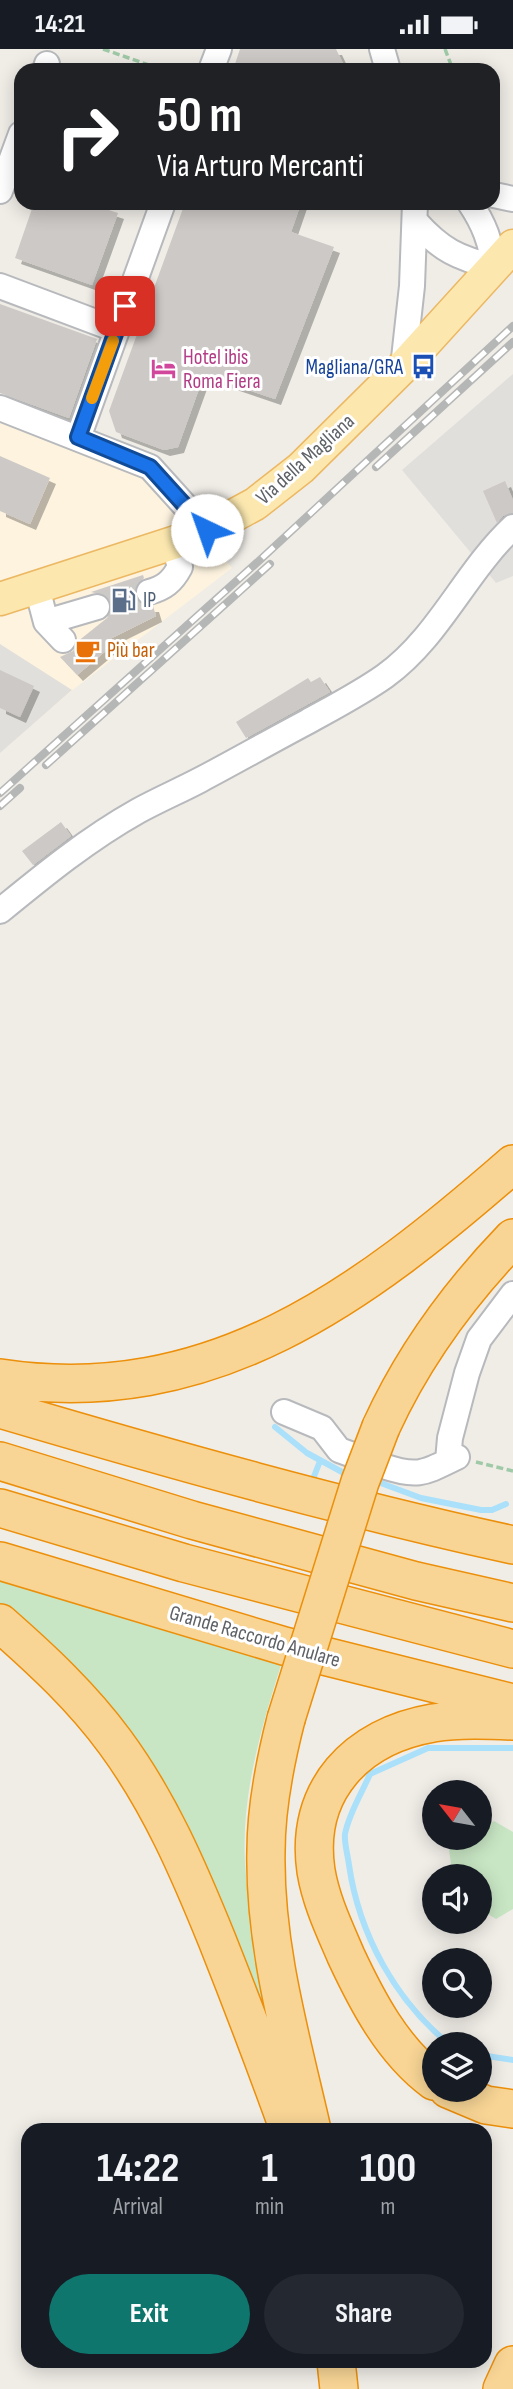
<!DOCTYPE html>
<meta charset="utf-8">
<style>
:root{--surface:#171b24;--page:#242831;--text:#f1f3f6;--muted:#9ea1a6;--accent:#0f766e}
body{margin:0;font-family:"Sofia Sans Condensed",sans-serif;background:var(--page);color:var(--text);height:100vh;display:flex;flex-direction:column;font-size:26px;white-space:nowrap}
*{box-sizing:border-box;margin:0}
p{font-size:23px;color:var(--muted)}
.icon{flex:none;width:38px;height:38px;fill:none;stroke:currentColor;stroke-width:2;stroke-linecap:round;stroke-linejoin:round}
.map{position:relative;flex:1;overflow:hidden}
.drawer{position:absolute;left:21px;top:2074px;width:471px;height:245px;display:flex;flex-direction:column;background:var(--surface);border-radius:21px;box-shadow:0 4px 18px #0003}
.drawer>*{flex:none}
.top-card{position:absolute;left:14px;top:14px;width:486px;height:147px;border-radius:21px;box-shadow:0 4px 18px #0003;background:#202124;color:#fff;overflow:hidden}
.needle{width:46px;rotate:301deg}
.fabs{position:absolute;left:422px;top:1731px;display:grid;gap:14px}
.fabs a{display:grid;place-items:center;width:70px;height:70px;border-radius:50%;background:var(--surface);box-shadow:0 4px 18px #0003;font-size:35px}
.pin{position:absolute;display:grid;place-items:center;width:60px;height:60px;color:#fff;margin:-30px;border-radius:14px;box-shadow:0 4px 10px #0006}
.me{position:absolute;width:77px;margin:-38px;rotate:318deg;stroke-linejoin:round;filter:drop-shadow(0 0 5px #0008)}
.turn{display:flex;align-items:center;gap:24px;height:147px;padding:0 28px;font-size:32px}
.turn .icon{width:91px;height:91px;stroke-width:2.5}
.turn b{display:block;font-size:49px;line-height:60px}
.eta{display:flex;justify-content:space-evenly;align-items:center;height:119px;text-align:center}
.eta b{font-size:42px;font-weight:700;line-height:49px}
.button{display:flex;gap:14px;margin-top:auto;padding:14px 28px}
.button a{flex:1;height:80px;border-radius:42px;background:var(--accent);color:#fff;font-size:28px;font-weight:700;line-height:80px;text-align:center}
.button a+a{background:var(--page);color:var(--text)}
.status{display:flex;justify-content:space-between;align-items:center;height:49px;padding:0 35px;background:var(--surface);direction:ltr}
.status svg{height:19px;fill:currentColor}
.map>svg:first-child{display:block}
</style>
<div class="status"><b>14:21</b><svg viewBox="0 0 49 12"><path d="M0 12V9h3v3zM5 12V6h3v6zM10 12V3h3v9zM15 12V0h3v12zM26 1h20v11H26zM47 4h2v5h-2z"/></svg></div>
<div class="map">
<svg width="513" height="2340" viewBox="0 0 513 2340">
<defs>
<filter id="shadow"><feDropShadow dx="6" dy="6" stdDeviation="0" flood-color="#0004"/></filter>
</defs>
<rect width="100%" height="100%" fill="#f0ede7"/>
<path fill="#fdf3df" d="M0,371L148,420L232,519L74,640L0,703Z"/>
<path fill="#e1dfdb" d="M513,325V527L496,534L402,421Z
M0,595L72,641L0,704Z"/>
<path fill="#c8e6c4" d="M0,1528L282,1613C262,1676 241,1746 245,1813C248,1874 261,1933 273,1993L193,1824L0,1562Z
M494,1772L513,1783V1860L496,1870L480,1860V1827H453L449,1801L468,1789L480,1788V1781Z"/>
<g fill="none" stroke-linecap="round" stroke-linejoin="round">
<path stroke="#abe0fb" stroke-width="6" d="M275,1378L307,1404L342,1423
M313,1430L320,1412
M378,1433L421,1449L481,1461H492L506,1455
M449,1995C395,1951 359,1885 349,1816C348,1807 344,1794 345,1785C349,1764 362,1744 370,1725L428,1699H513
M480,2006L513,2011"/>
</g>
<path fill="#cdc9c6" filter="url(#shadow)" d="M240,0H336L346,21H233Z
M34,154H87L118,164L92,236L15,209Z
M185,154H301L291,183L334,198L275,350L204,326L178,398L164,401L116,383L109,362Z
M0,255L97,290L69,369L0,344Z
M0,407L50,429L30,475L0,462Z
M505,432L513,451V464L503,467L497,474L483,442Z
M143,526L144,529L135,539V548L145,557H153L156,567L110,590L115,594L77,626L60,608L73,602L77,593L107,569L112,561L111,553L107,547L91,543Z
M0,621L34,637L20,668L0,659Z
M320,628L330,643L246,689L236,673L308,629L311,633Z
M61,773L71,787L33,816L22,802Z"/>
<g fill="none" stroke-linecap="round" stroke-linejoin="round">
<path stroke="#cccac7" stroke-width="24" stroke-dasharray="24 12" stroke-linecap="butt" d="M97,558L149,543"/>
<defs>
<path id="minor" d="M382,0L388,21
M45,21L47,15
M211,21L219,0
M0,142L21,85
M494,146L513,150
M416,173C441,201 458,209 494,218C491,193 484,175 470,154
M0,237L117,281
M403,318L412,237L415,154
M0,359L150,418L207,481
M78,389L163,154
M37,539L46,573L97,558
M149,543C164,539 172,533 180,518L173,494
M46,573L63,591
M0,862C44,826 88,790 138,762C158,751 179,742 200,731C236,712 271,692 307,673C334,658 361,644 385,627C439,588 465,523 513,478
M284,1363L322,1379L339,1401L350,1405
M448,1412L450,1389L467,1324L479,1290L513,1245
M383,1417C418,1429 424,1424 457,1408"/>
<path id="major" d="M0,550L173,494L207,481L255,455L301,419L403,318L513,197"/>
<path id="highway" d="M0,1329C211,1361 363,1246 513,1115
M0,1360C169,1410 340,1458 513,1496
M381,1378C413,1308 459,1245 513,1189
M0,1412L192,1471L416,1532L513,1554
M0,1459L184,1514L513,1600
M0,1512L284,1597L513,1654
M0,1574C42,1611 82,1648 115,1693C160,1754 189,1822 217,1891C242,1954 266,2017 289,2081
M286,1670C275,1713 266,1757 266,1802C264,1896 291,1989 312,2081
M434,2032C393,2002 367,1952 346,1907C334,1879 321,1852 316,1822C304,1741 357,1687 433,1674C460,1670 487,1671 513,1672
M448,2040L486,2056L513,2060
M336,2312L339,2340
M502,2340L513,2316"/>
</defs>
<use href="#minor" stroke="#b7b9bc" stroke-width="28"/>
<use href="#major" stroke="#ecb863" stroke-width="35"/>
<use href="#highway" stroke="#ec8f0a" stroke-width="40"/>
<path stroke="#9fc9a7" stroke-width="3.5" stroke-dasharray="7 3.5" stroke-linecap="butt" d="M103,0L163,21
M445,0L453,21
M476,1413L513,1422"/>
<use href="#minor" stroke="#fff" stroke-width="24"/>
<use href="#major" stroke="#fce8af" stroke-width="32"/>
<use href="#highway" stroke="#f8d595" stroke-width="37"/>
<defs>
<path id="rail" d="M376,418L513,293
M46,716L270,515
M0,744L261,510L513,277
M0,757L20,739"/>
</defs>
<use href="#rail" stroke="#b5b6b6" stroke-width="8"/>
<use href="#rail" stroke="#fff" stroke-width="5" stroke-dasharray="16" stroke-linecap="butt"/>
<defs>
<path id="highway-bridge" d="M286,1670L360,1433L381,1378"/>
</defs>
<use href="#highway-bridge" stroke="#ec8f0a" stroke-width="40" stroke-linecap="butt"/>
<use href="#highway-bridge" stroke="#f8d595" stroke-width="37"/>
</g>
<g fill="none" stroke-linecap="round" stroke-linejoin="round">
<defs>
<path id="route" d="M125,257L78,388L150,418L207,481"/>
</defs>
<use href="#route" stroke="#114b97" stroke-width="18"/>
<use href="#route" stroke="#1a73e8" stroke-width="12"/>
<path stroke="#f59e0b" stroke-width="12" d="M92,349L113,292"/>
</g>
<defs>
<symbol id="bus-bare" viewBox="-9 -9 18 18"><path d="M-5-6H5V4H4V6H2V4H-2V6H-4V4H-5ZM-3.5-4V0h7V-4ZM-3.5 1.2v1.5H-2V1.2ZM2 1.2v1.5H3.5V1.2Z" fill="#1a4fb4" stroke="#fff" stroke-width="2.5" paint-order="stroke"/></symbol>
<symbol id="hotel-bare" viewBox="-9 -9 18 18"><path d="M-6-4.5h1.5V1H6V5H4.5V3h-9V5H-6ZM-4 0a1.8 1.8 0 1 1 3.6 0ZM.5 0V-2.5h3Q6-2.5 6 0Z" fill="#d1479c" stroke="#fff" stroke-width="2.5" paint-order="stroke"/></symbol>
<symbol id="fuel-bare" viewBox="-9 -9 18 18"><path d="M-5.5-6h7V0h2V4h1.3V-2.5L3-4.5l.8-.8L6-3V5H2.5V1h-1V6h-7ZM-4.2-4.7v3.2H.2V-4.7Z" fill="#5c6f8a" stroke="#fff" stroke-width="2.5" paint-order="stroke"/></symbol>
<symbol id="cafe-bare" viewBox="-9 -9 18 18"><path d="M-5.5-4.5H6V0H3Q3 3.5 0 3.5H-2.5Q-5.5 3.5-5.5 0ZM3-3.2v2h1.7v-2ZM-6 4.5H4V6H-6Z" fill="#e8710a" stroke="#fff" stroke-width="2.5" paint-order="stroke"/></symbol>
</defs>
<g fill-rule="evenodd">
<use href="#bus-bare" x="406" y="300" width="35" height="35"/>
<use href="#hotel-bare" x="146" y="302" width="35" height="35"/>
<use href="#fuel-bare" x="106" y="534" width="35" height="35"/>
<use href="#cafe-bare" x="70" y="584" width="35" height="35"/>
</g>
<g text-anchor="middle" stroke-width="6" stroke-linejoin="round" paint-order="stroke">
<g font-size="21" fill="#b23c85" stroke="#fff" text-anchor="start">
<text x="183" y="315">Hotel ibis<tspan x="183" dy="24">Roma Fiera</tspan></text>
</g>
<g font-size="21" fill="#164399" stroke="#fff" text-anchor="end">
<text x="403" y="325">Magliana/GRA</text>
</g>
<g font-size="21" fill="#5e6266" stroke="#fff">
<text transform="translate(305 410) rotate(-42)" y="7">Via della Magliana</text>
<text transform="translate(255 1587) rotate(16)" y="7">Grande Raccordo Anulare</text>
</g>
<g font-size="21" fill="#4e5e75" stroke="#fff" text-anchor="start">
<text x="143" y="558">IP</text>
</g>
<g font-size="21" fill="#c56008" stroke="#fff" text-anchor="start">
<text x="107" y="608">Più bar</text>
</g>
</g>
</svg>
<div class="fabs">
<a><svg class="needle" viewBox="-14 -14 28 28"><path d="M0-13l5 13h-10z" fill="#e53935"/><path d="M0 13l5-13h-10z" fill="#9ea1a6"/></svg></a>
<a><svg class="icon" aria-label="sound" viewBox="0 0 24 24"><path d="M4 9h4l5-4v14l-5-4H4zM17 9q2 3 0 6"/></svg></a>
<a><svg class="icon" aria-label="search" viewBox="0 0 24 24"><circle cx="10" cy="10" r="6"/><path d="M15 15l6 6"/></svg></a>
<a><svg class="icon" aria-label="layers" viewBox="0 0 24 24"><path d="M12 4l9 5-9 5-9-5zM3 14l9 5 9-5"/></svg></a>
</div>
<div class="pin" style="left:125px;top:257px;background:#d93025"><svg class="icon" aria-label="arrive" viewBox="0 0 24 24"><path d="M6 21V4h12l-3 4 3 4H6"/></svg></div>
<svg class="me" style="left:207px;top:481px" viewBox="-20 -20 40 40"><circle r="19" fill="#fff"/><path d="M0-13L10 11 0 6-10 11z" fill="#1a73e8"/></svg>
<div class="top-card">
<div class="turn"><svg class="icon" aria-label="right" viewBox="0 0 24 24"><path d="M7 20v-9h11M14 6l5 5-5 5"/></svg><div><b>50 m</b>Via Arturo Mercanti</div></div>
</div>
<section class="drawer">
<div class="eta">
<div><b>14:22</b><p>Arrival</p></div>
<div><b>1</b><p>min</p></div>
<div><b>100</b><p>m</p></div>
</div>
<div class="button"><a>Exit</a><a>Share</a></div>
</section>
</div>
